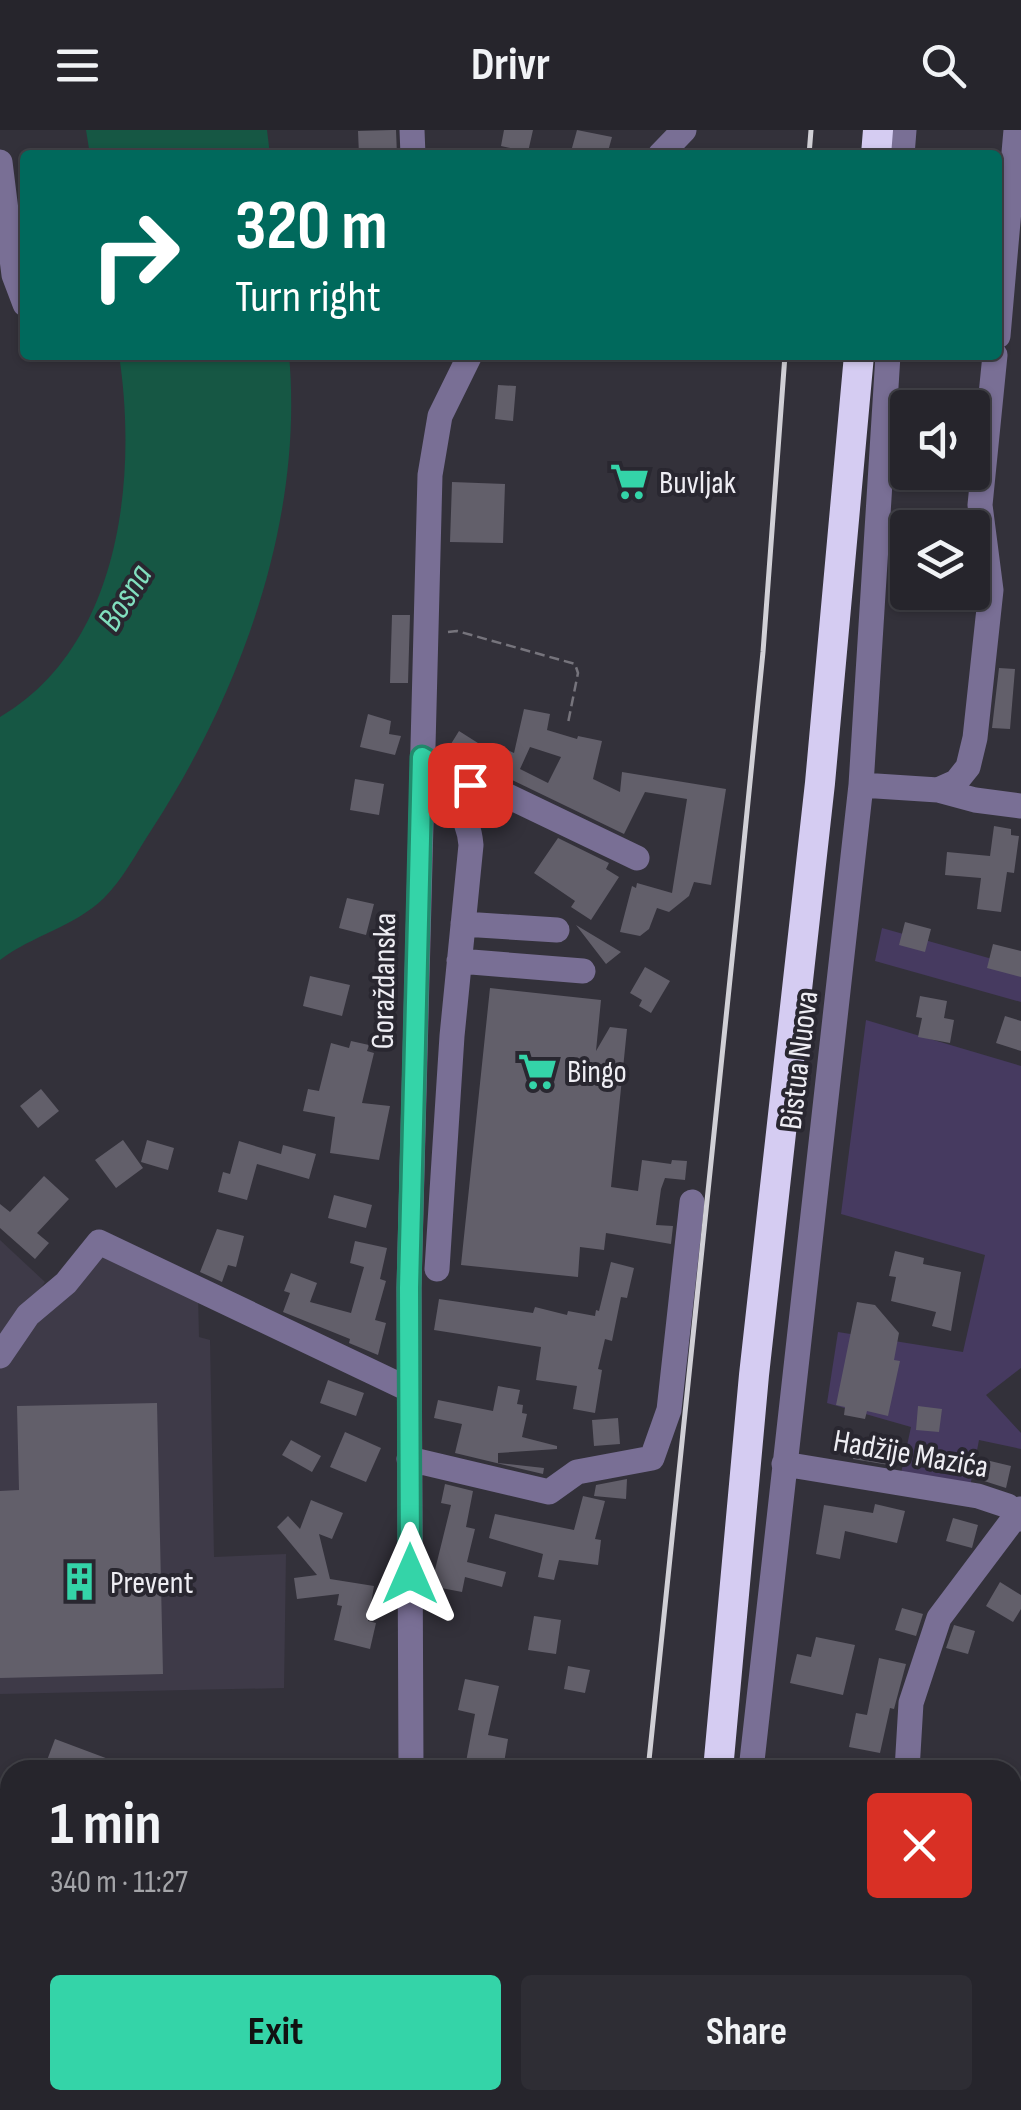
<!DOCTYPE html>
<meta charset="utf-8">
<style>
:root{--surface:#26252c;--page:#2e2d34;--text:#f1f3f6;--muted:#a4a5a9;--line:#424248;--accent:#34d4a8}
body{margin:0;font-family:"Sofia Sans Condensed",sans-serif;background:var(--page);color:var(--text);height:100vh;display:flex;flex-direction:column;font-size:38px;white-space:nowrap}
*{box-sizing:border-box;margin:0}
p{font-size:32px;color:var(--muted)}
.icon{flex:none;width:55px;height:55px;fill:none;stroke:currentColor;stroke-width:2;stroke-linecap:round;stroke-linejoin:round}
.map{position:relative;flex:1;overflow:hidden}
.panel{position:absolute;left:0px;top:1630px;width:1022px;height:350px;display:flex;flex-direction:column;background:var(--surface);border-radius:30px 30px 0 0;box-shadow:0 2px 8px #0004,0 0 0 2px var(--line)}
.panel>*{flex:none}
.hud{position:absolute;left:20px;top:20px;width:982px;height:210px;border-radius:10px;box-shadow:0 2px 8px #0004,0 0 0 2px var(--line);background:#00695c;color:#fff;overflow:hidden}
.buttons{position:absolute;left:890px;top:260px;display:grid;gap:20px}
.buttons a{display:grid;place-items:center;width:100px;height:100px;border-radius:10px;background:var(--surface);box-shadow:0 2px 8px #0004,0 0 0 2px var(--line);font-size:50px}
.pin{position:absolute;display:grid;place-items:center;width:85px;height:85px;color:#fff;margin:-42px;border-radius:20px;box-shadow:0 5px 15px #0006}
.me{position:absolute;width:110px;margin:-55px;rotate:0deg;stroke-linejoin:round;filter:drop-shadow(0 0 8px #0008)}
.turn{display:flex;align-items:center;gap:35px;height:210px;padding:0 50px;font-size:45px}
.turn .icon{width:130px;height:130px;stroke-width:2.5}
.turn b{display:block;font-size:70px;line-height:85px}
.round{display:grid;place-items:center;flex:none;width:105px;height:105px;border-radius:10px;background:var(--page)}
.headline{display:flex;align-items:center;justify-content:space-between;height:170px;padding:0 50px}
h1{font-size:60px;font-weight:700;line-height:75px}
.button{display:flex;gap:20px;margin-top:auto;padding:20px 50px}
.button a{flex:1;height:115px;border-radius:10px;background:var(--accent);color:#111;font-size:40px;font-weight:700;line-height:115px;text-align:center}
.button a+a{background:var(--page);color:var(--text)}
header{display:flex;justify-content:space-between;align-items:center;height:130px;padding:0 50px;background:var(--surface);font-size:45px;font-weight:700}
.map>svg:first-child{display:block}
</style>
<header><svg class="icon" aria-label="menu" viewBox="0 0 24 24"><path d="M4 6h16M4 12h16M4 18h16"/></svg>Drivr<svg class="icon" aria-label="search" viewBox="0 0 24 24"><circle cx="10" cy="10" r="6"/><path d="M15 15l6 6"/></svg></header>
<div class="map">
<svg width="1021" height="1980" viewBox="0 0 1021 1980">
<rect width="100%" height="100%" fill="#33313a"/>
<path fill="#3e3a48" d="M0,1110L45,1152L0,1215Z
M102,1118L198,1165L199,1207L210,1210L214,1427L286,1424L284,1558L0,1564V1237L30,1192Z"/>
<path fill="#463a60" d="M882,798L1021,837V872L875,831Z
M866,890L1021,936V1238L986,1265L1021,1303V1319L979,1310L970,1357L900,1348L911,1297L827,1273L838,1202L963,1222L985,1125L841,1084Z"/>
<path fill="#165744" d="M86,0H267L270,25H90Z
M119,225H289C304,390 241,562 152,699C137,722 123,749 104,768C74,797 33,805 0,830V587C120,517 138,349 119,225Z"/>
<path fill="#625f6a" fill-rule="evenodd" d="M392,0H396L397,25H359L358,1Z
M504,0H533L528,22L501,16Z
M577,0L612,7L607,25H570Z
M498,255L516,256L513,291L495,289Z
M452,352L505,354L503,413L450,412Z
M392,485H410L408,553H390Z
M999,538L1015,539L1010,599L992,598Z
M524,579L550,584L547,600L577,609L578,606L602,611L593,649L620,662L622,642L726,659L711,755L694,752L689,766L669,782L657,778L649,799L640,806L620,802L632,756L636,758L637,753L672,763L687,669L645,662L624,704L502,645L476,640L446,622L459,601L489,620L493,613L514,623ZM530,617L561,627L548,653L520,639Z
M368,584L391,591L389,604L401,606L395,625L360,617Z
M355,649L384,654L379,685L350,680Z
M994,696L1011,699V705L1019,706L1014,743L1007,742L1001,782L977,779L981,748L945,745L947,722L990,726Z
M558,708L609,733L606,739L619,747L591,790L571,777L575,771L534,743Z
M347,768L374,774L366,805L339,798Z
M905,792L931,799L925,822L899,815Z
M576,795L621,822L606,834Z
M993,814L1021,821V847L987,838Z
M645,837L670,851L651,883L639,876L642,870L630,863Z
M310,846L350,855L342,886L303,876Z
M490,858L601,870L596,921L610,897L627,899L611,1057L638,1061L642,1030L671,1034L672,1030L687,1031L685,1050L665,1048L661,1059L656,1095L673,1096L671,1114L606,1103L604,1120L580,1117L578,1147L461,1135Z
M920,866L947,871L944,888L954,890L950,913L918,907L922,888L916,887Z
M1005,886L1021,891V921L996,913Z
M351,911L369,915L367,921L374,923L362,973L390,976L379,1030L330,1023L335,987L303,981L308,959L319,961L331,913L349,918Z
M41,959L59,981L38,998L20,976Z
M123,1010L143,1038L116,1058L95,1030Z
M147,1010L174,1018L168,1040L141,1032Z
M239,1011L281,1024L283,1015L316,1024L309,1049L257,1034L247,1070L218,1062L223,1042L230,1044Z
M44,1046L69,1069L37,1103L49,1113L35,1129L0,1098V1074L10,1082Z
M334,1065L372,1075L366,1098L328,1088Z
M217,1099L244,1106L236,1137L228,1135L222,1152L200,1142Z
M355,1111L387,1118L380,1149L386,1151L375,1190L386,1193L378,1225L349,1213L350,1209L283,1182L290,1163L284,1161L291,1143L317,1153L310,1172L351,1183L364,1137L350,1133Z
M895,1121L924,1128L923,1134L961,1142L951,1201L932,1196L936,1182L891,1171L896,1147L889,1146Z
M611,1132L634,1138L627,1168L621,1167L612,1211L605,1209L598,1239L602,1240L595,1283L573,1279L577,1256L536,1250L541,1217L434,1200L439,1169L533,1183L535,1177L567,1185L568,1181L595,1186L596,1180L599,1181Z
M857,1172L875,1175L899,1203L894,1230L900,1231L888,1286L867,1281L865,1289L844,1285L845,1277L836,1275Z
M328,1250L364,1263L356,1286L320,1273Z
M498,1256L520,1260L517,1274L523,1275L522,1283L527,1284L522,1307L557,1316V1319L498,1323V1333L544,1338L543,1344L455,1323L462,1294L434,1288L438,1270L493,1281Z
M157,1273L163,1544L0,1548V1361L19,1360L17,1276Z
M918,1276L942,1279L939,1302L916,1300Z
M618,1288L620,1314L594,1316L592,1290Z
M345,1302L381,1318L366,1352L330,1337Z
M291,1310L321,1326L312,1342L282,1325Z
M855,1311L898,1317L895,1336L853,1329Z
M986,1330L1011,1336L1006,1358L981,1350Z
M627,1349L626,1369L594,1366L596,1355Z
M445,1354L473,1361L466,1397L475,1399L467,1432L506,1442L502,1457L465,1447L462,1462L431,1456L451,1375L441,1373Z
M583,1366L605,1371L595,1409L601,1410L598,1435L559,1430L554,1450L538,1447L543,1424L489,1408L495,1384L574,1400Z
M311,1370L343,1383L332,1409L319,1404L330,1449L374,1456L368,1491L376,1493L370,1519L334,1510L342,1476L337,1475L339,1464L297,1469L294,1448L317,1445L277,1397L288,1386L300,1399Z
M875,1374L905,1381L897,1413L845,1401L840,1429L816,1424L824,1375L873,1383Z
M953,1388L978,1395L972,1418L946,1411Z
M1000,1452L1021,1465V1479L1013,1492L986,1476Z
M902,1478L923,1484L916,1506L895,1500Z
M534,1486L561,1490L556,1524L528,1520Z
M954,1495L975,1501L968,1524L946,1518Z
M816,1507L855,1515L843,1565L790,1553L797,1524L811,1527Z
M879,1528L906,1534L894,1579L890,1578L880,1623L849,1617L856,1583L867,1585Z
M568,1536L590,1540L585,1563L564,1559Z
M465,1549L499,1556L488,1605L508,1609L503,1639L466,1632L475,1584L458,1580Z
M55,1609L111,1630L106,1640H66L46,1633Z"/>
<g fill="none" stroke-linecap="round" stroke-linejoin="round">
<path stroke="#76747c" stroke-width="2.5" stroke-dasharray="10 5" stroke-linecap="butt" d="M448,502L457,501L575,534L578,543L568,593"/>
<path stroke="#796f95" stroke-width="25" d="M412,0L413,25
M660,25L684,0
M902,25L904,0
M0,32L14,145L25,174
M998,206L1016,0
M423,627L470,655L495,660L637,728
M422,648C449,667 468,680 471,715L452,906L437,1139
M861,655L938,660L956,652L968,637L975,608L991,460L980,375L995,225
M938,660L975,670L1021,676
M463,794L557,800
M459,831L583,841
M0,1226L28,1185L66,1153L99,1112L408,1259
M409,1329L549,1362L577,1342L652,1328L669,1280L692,1072
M784,1334L978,1366L1008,1376L1021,1389
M411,1640L409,1158L430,345L440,286L470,225
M751,1640L861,655L888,225
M907,1640L911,1573L939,1488L1021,1379
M0,1762L10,1765
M302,1970L344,1980
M115,1980L117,1970
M405,1980L406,1970
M719,1980L720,1970
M845,1980L847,1970"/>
<path stroke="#d5ccf2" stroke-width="30" d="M876,25L878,0
M718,1640L754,1245L820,653L859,225
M687,1980L688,1970"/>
<path stroke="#d1d0d6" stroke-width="5" d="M809,25L811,0
M648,1640L738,772L763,522L785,225
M617,1980L618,1970"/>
</g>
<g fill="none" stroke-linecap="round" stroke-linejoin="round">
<defs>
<path id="route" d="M410,1444L409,1158L422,627L470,655"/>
</defs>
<use href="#route" stroke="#228a6d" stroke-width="25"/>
<use href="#route" stroke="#34d4a8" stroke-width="18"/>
</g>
<defs>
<symbol id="supermarket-bare" viewBox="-9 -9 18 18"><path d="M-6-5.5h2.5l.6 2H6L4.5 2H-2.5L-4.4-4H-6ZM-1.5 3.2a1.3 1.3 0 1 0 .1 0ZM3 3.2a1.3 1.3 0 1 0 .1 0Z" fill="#34d4a8" stroke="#292730" stroke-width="2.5" paint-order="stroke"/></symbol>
<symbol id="building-bare" viewBox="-9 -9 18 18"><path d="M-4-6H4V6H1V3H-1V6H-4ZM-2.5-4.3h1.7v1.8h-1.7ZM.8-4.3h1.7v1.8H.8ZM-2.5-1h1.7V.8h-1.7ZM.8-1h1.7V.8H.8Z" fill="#34d4a8" stroke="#292730" stroke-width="2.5" paint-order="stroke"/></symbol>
</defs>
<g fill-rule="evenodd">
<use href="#supermarket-bare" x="602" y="324" width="55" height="55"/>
<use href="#supermarket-bare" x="510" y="914" width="55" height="55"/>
<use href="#building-bare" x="52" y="1424" width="55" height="55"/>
</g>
<g text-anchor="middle" stroke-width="8" stroke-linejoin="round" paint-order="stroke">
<g font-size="32" fill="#eeedf3" stroke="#292730" text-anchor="start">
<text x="659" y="363">Buvljak</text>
<text x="567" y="952">Bingo</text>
<text x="110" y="1463">Prevent</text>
</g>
<g font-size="32" fill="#eeedf3" stroke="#292730">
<text transform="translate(383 851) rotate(-89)" y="11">Goraždanska</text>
<text transform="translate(798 930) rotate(-83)" y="11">Bistua Nuova</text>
<text transform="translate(911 1323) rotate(10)" y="11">Hadžije Mazića</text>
</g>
<g font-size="35" font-style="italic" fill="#81dfbe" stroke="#292730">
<text transform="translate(124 467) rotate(-58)" y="12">Bosna</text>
</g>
</g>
</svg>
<div class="buttons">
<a><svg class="icon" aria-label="sound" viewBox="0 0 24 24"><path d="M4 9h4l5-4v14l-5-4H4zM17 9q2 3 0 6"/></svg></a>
<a><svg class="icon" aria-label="layers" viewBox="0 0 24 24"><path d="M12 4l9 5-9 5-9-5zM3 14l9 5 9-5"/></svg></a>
</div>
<div class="pin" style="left:470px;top:655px;background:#d93025"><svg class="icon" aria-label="arrive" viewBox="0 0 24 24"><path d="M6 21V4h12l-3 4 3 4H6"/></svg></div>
<svg class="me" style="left:410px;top:1444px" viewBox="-20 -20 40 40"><path d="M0-17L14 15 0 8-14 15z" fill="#34d4a8" stroke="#fff" stroke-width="4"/></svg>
<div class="hud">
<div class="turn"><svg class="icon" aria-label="right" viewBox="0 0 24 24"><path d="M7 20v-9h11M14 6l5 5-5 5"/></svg><div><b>320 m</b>Turn right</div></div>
</div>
<section class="panel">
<div class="headline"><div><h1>1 min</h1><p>340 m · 11:27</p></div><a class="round" style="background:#d93025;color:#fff"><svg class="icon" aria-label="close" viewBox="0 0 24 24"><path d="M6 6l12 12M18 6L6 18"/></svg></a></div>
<div class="button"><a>Exit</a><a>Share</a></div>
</section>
</div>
